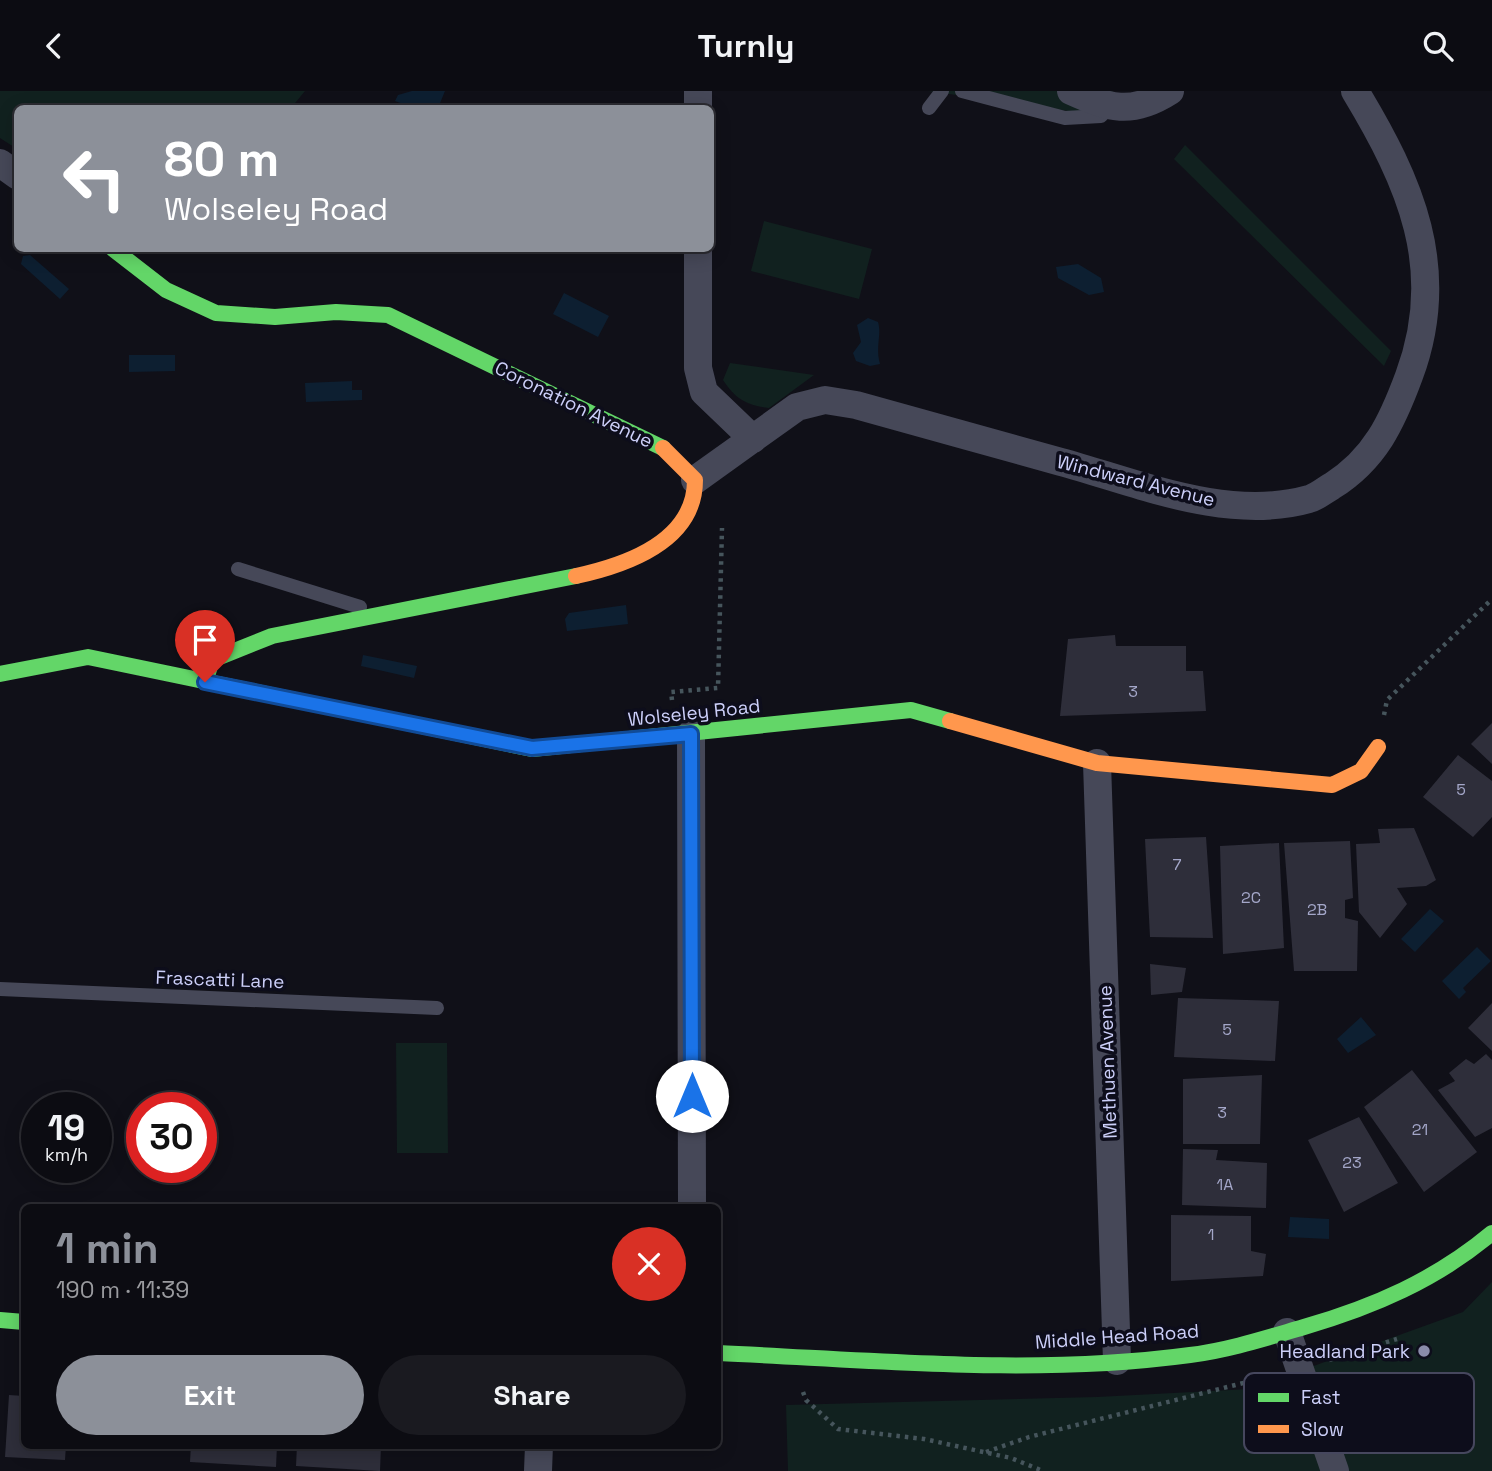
<!DOCTYPE html>
<meta charset="utf-8">
<style>
:root{--surface:#0c0c12;--page:#1a1a20;--text:#f1f3f6;--muted:#9a9b9f;--line:#2c2c32;--accent:#8c9099}
body{margin:0;font-family:"Space Grotesk",sans-serif;background:var(--page);color:var(--text);height:100vh;display:flex;flex-direction:column;font-size:26px;white-space:nowrap}
*{box-sizing:border-box;margin:0}
p{font-size:23px;color:var(--muted)}
.icon{flex:none;width:38px;height:38px;fill:none;stroke:currentColor;stroke-width:2;stroke-linecap:round;stroke-linejoin:round}
.map{position:relative;flex:1;overflow:hidden}
.sheet{position:absolute;left:21px;top:1113px;width:700px;height:245px;display:flex;flex-direction:column;background:var(--surface);border-radius:10px;box-shadow:0 4px 18px #0003,0 0 0 2px var(--line)}
.sheet>*{flex:none}
.banner{position:absolute;left:14px;top:14px;width:700px;height:147px;border-radius:10px;box-shadow:0 4px 18px #0003,0 0 0 2px var(--line);background:#8c9099;color:#fff;overflow:hidden}
.speed{position:absolute;left:21px;top:1001px;display:flex;gap:14px;font-size:35px;font-weight:700;text-align:center}
.speed>*{display:grid;place-content:center;width:91px;height:91px;border-radius:50%;background:var(--surface);box-shadow:0 4px 18px #0003,0 0 0 2px var(--line);line-height:1}
.speed small{font-size:18px;font-weight:400}
.speed .limit{border:10px solid #d22;background:#fff;color:#111}
.pin{position:absolute;display:grid;place-items:center;width:60px;height:60px;color:#fff;margin:-72px -30px;border-radius:50% 50% 50% 0;rotate:-45deg;box-shadow:0 0 7px #0007}
.pin .icon{rotate:45deg}
.me{position:absolute;width:77px;margin:-38px;rotate:0deg;stroke-linejoin:round;filter:drop-shadow(0 0 5px #0008)}
.turn{display:flex;align-items:center;gap:24px;height:147px;padding:0 35px;font-size:32px}
.turn .icon{width:91px;height:91px;stroke-width:2.5}
.turn b{display:block;font-size:49px;line-height:60px}
.round{display:grid;place-items:center;flex:none;width:74px;height:74px;border-radius:37px;background:var(--page)}
.head{display:flex;align-items:center;justify-content:space-between;height:119px;padding:0 35px}
h1{font-size:42px;font-weight:600;line-height:52px;color:var(--accent)}
.cta{display:flex;gap:14px;margin-top:auto;padding:14px 35px}
.cta a{flex:1;height:80px;border-radius:42px;background:var(--accent);color:#fff;font-size:28px;font-weight:600;line-height:80px;text-align:center}
.cta a+a{background:var(--page);color:var(--text)}
header{display:flex;justify-content:space-between;align-items:center;height:91px;padding:0 35px;background:var(--surface);font-size:32px;font-weight:600}
.map>svg:first-child{display:block}
</style>
<header><svg class="icon" aria-label="back" viewBox="0 0 24 24"><path d="M15 5l-7 7 7 7"/></svg>Turnly<svg class="icon" aria-label="search" viewBox="0 0 24 24"><circle cx="10" cy="10" r="6"/><path d="M15 15l6 6"/></svg></header>
<div class="map">
<svg width="1492" height="1380" viewBox="0 0 1492 1380">
<rect width="100%" height="100%" fill="#101018"/>
<path fill="#11211f" d="M0,0H305L291,17L18,18L17,58L0,47Z
M928,0H1113L1097,24Z
M1185,54L1391,260L1384,275L1174,68Z
M764,130L872,158L859,208L751,180Z
M730,272L814,284L769,317C747,314 736,309 723,289Z
M396,952H447L448,1062H397Z
M1492,1191V1380H788L786,1314L1097,1306L1250,1298L1463,1221Z"/>
<path fill="#0d1f31" d="M412,0H445L438,17H414L395,10L398,4Z
M30,164L69,198L60,208L21,173L23,165Z
M1078,173L1101,187L1104,201L1089,204L1058,187L1056,176Z
M564,202L609,225L598,246L553,223Z
M868,227L878,231C882,244 875,255 880,273L870,275L856,270L853,262L861,251L857,234Z
M129,264H175V280L129,281Z
M352,290V299H362V309L306,311L305,292Z
M626,514L628,533L567,540L565,528L569,522Z
M363,564L417,575L414,587L361,575Z
M1430,818L1444,830L1415,861L1401,848Z
M1477,856L1491,870L1463,897L1466,901L1459,908L1442,890Z
M1361,926L1376,944L1348,962L1337,948Z
M1290,1126L1329,1128V1148L1288,1146Z"/>
<path fill="#2e2e3a" d="M1115,544L1116,555H1186V580H1203L1206,620L1060,625L1068,548Z
M1492,632V673L1471,653Z
M1458,664L1492,690V726L1473,746L1423,706Z
M1414,737L1436,789L1426,795L1397,797L1407,813L1380,847L1359,821L1356,753L1380,752L1378,738Z
M1206,746L1213,847L1150,846L1145,748Z
M1350,750L1353,807L1345,809V827L1358,830L1357,880H1294L1284,752Z
M1279,752L1284,857L1223,863L1220,755Z
M1150,873L1186,877L1182,901L1151,904Z
M1178,907L1279,910L1275,970L1174,966Z
M1492,912V960L1468,937Z
M1486,963L1492,969V1037L1475,1046L1438,999L1455,990L1449,982L1466,968L1474,973Z
M1412,979L1477,1061L1424,1101L1364,1016Z
M1262,984L1260,1053H1183V988Z
M1359,1026L1398,1092L1344,1121L1308,1049Z
M1183,1058L1218,1059L1216,1069L1267,1072L1266,1117L1182,1114Z
M1171,1124L1251,1125V1160L1266,1163L1263,1185L1171,1190Z
M9,1304L24,1305V1354H66L65,1369L5,1366Z
M191,1354H277L276,1376L190,1371Z
M297,1354H381L380,1380L296,1375Z"/>
<g fill="none" stroke-linecap="round" stroke-linejoin="round">
<path stroke="#46555c" stroke-width="4.5" stroke-dasharray="3.5 5" stroke-linecap="butt" d="M672,609L671,601L718,597L722,437
M1384,624L1387,609L1492,508
M1329,1269L1397,1248
M803,1301L806,1309L838,1338L924,1348L1011,1367L1043,1380
M986,1361L1029,1346L1271,1285"/>
<path stroke="#464858" stroke-width="14" d="M962,0L1065,27L1101,25L1108,17
M929,17L942,0
M238,478L360,516
M0,898L437,917"/>
<path stroke="#464858" stroke-width="28" d="M698,0V18
M1071,0C1109,17 1131,25 1170,0
M0,72L18,85
M698,158V277L704,301L753,348
M695,389L797,316L825,309L856,314C924,333 993,352 1061,371C1138,392 1228,431 1309,408C1317,406 1325,399 1332,395C1375,368 1392,331 1409,285C1449,178 1410,91 1355,0
M691,643L692,1116
M1097,672L1117,1270
M1287,1241L1335,1380
M538,1380L539,1354"/>
<path stroke="#63d668" stroke-width="16" d="M113,158L166,199L216,222L275,226L336,221L388,224L663,357
M0,583L88,566L532,658L911,619L950,630
M205,591L212,569L272,545L576,485
M0,1229L24,1231
M718,1262C875,1269 1034,1285 1190,1264C1229,1259 1266,1247 1304,1236C1373,1216 1436,1189 1492,1142"/>
<path stroke="#ff974d" stroke-width="16" d="M576,485C627,474 695,450 695,389L663,357
M950,630L1097,672L1332,694L1361,680L1378,656"/>
</g>
<g fill="none" stroke-linecap="round" stroke-linejoin="round">
<defs>
<path id="route" d="M205,591L532,657L691,643L692,1005"/>
</defs>
<use href="#route" stroke="#114b97" stroke-width="18"/>
<use href="#route" stroke="#1a73e8" stroke-width="12"/>
</g>
<circle fill="#8a8caa" stroke="#0d0d1b" stroke-width="2.5" cx="1424" cy="1260" r="7"/>
<g text-anchor="middle" stroke-width="7" stroke-linejoin="round" paint-order="stroke">
<g font-size="16" fill="#a4a7c9">
<text x="1133" y="606">3</text>
<text x="1461" y="704">5</text>
<text x="1177" y="779">7</text>
<text x="1251" y="812">2C</text>
<text x="1317" y="824">2B</text>
<text x="1227" y="944">5</text>
<text x="1222" y="1027">3</text>
<text x="1420" y="1044">21</text>
<text x="1352" y="1077">23</text>
<text x="1225" y="1099">1A</text>
<text x="1211" y="1149">1</text>
</g>
<g font-size="19" fill="#cccff9" stroke="#0d0d1b">
<text transform="translate(574 313) rotate(26)" y="7">Coronation Avenue</text>
<text transform="translate(1136 389) rotate(14)" y="7">Windward Avenue</text>
<text transform="translate(694 621) rotate(-6)" y="7">Wolseley Road</text>
<text transform="translate(220 888) rotate(2)" y="7">Frascatti Lane</text>
<text transform="translate(1107 971) rotate(-92)" y="7">Methuen Avenue</text>
<text transform="translate(1117 1245) rotate(-4)" y="7">Middle Head Road</text>
</g>
<g font-size="19" fill="#cccff9" stroke="#0d0d1b" text-anchor="end">
<text x="1410" y="1267">Headland Park</text>
</g>
</g>
<rect x="1244" y="1282" width="230" height="80" rx="10" fill="#0d0d1b" stroke="#46475e" stroke-width="2"/>
<rect x="1258" y="1302" width="31" height="9" fill="#63d668"/>
<rect x="1258" y="1334" width="31" height="8" fill="#ff974d"/>
<g font-size="19" fill="#cccff9">
<text x="1301" y="1313">Fast</text>
<text x="1301" y="1345">Slow</text>
</g>
</svg>
<div class="speed"><div>19<small>km/h</small></div><div class="limit">30</div></div>
<div class="pin" style="left:205px;top:591px;background:#d93025"><svg class="icon" aria-label="arrive" viewBox="0 0 24 24"><path d="M6 21V4h12l-3 4 3 4H6"/></svg></div>
<svg class="me" style="left:692px;top:1005px" viewBox="-20 -20 40 40"><circle r="19" fill="#fff"/><path d="M0-13L10 11 0 6-10 11z" fill="#1a73e8"/></svg>
<div class="banner">
<div class="turn"><svg class="icon" aria-label="left" viewBox="0 0 24 24"><path d="M17 20v-9H6M10 6l-5 5 5 5"/></svg><div><b>80 m</b>Wolseley Road</div></div>
</div>
<section class="sheet">
<div class="head"><div><h1>1 min</h1><p>190 m · 11:39</p></div><a class="round" style="background:#d93025;color:#fff"><svg class="icon" aria-label="close" viewBox="0 0 24 24"><path d="M6 6l12 12M18 6L6 18"/></svg></a></div>
<div class="cta"><a>Exit</a><a>Share</a></div>
</section>
</div>
